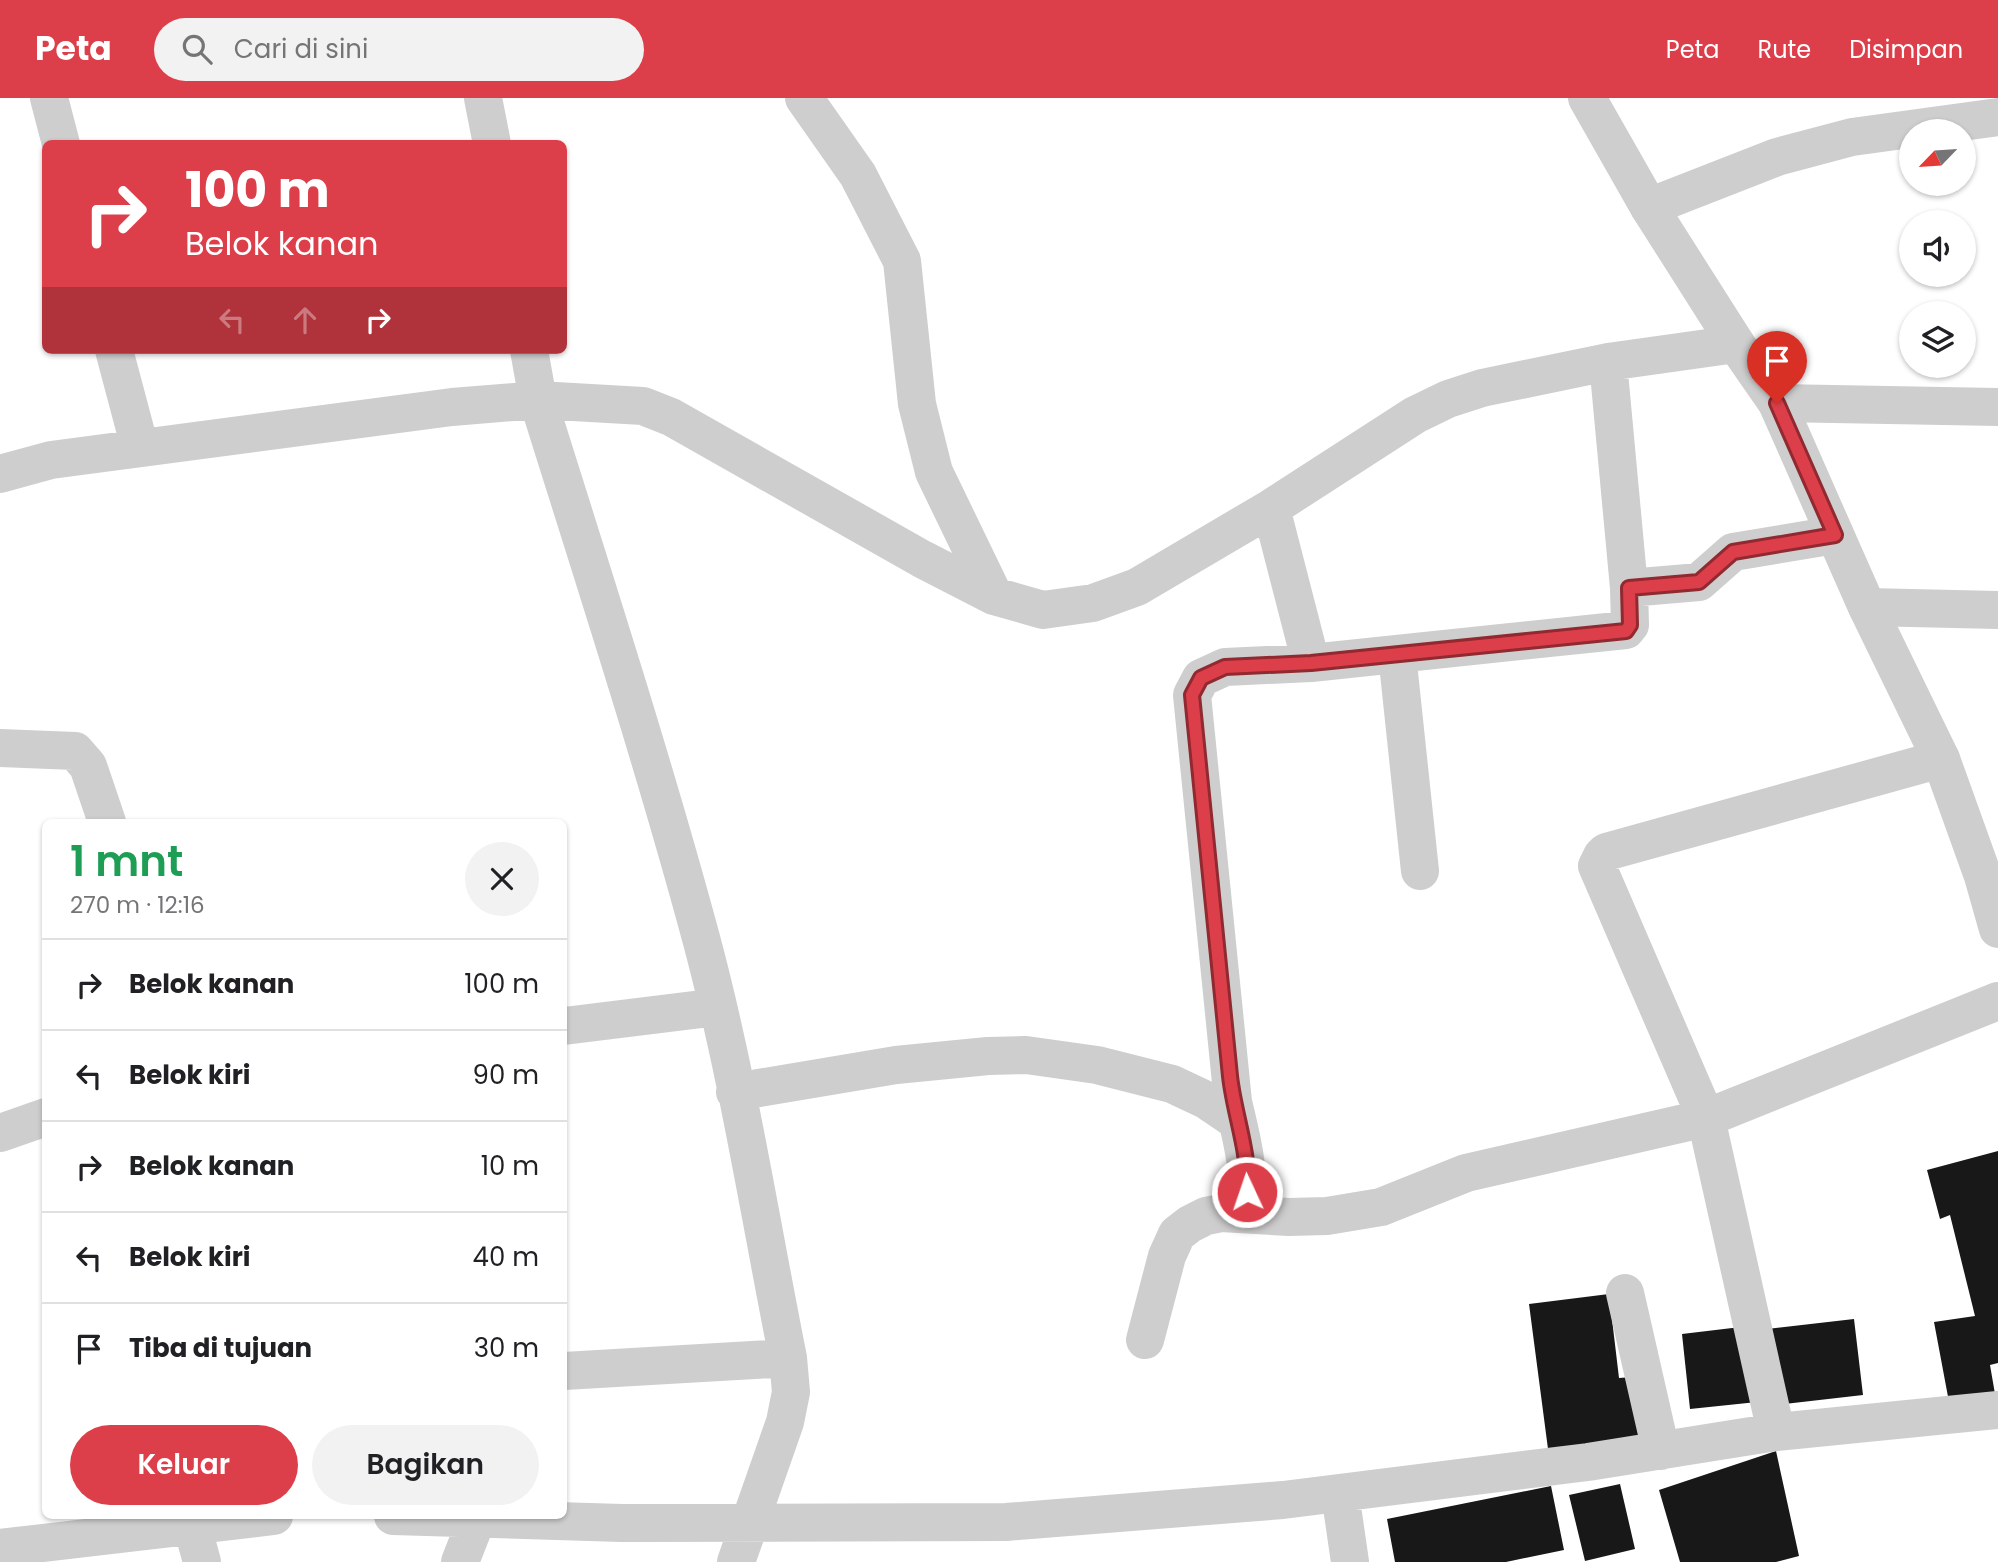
<!DOCTYPE html>
<html lang="id">
<meta charset="utf-8">
<style>
:root{--surface:#fff;--page:#f2f2f2;--text:#202124;--muted:#757577;--line:#e0e0e0;--accent:#dd3f4a}
body{margin:0;font-family:Poppins,sans-serif;background:var(--page);color:var(--text);height:100vh;display:flex;flex-direction:column;font-size:26px;white-space:nowrap}
*{box-sizing:border-box;margin:0}
p{font-size:23px;color:var(--muted)}
.icon{flex:none;width:38px;height:38px;fill:none;stroke:currentColor;stroke-width:2;stroke-linecap:round;stroke-linejoin:round}
.map{position:relative;flex:1;overflow:hidden}
.side{position:absolute;left:42px;top:721px;width:525px;height:700px;display:flex;flex-direction:column;background:var(--surface);border-radius:10px;box-shadow:0 2px 5px #0004}
.side>*{flex:none}
.banner{position:absolute;left:42px;top:42px;width:525px;height:214px;border-radius:10px;box-shadow:0 2px 5px #0004;background:#dd3f4a;color:#fff;overflow:hidden}
.needle{width:46px;rotate:245deg}
.tools{position:absolute;left:1899px;top:21px;display:grid;gap:14px}
.tools a{display:grid;place-items:center;width:77px;height:77px;border-radius:50%;background:var(--surface);box-shadow:0 2px 5px #0004;font-size:35px}
.pin{position:absolute;display:grid;place-items:center;width:60px;height:60px;color:#fff;margin:-72px -30px;border-radius:50% 50% 50% 0;rotate:-45deg;box-shadow:0 0 7px #0007}
.pin .icon{rotate:45deg}
.me{position:absolute;width:77px;margin:-38px;rotate:357deg;stroke-linejoin:round;filter:drop-shadow(0 0 5px #0008)}
.turn{display:flex;align-items:center;gap:24px;height:147px;padding:0 28px;font-size:32px}
.turn .icon{width:91px;height:91px;stroke-width:2.5}
.turn b{display:block;font-size:49px;line-height:60px}
.lanes{display:flex;align-items:center;height:66px;padding:0 28px;background:#0003;justify-content:center;gap:35px;direction:ltr}
.lanes .off{opacity:.35}
.round{display:grid;place-items:center;flex:none;width:74px;height:74px;border-radius:37px;background:var(--page)}
.summary{display:flex;align-items:center;justify-content:space-between;height:119px;padding:0 28px}
h1{font-size:42px;font-weight:600;line-height:52px;color:#1e9e55}
.action{display:flex;gap:14px;margin-top:auto;padding:14px 28px}
.action a{flex:1;height:80px;border-radius:42px;background:var(--accent);color:#fff;font-size:28px;font-weight:600;line-height:80px;text-align:center}
.action a+a{background:var(--page);color:var(--text)}
ul{padding:0;list-style:none}
li{display:flex;align-items:center;gap:21px;height:91px;padding:0 28px;border-top:2px solid var(--line)}
li div{flex:1}
li b{display:block;font-size:26px}
li em{font-style:normal}
header{display:flex;align-items:center;gap:42px;box-sizing:border-box;height:98px;padding:0 35px;background:var(--accent);color:#fff}
header strong{font-size:33px}
nav{display:flex;gap:38px;margin-inline-start:auto;font-size:24px}
.search{width:490px;height:63px;background:var(--page);display:flex;align-items:center;gap:18px;box-sizing:border-box;padding:0 24px;border-radius:38px;color:var(--muted);font-size:26px}
.map>svg:first-child{display:block}
</style>
<header>
<strong>Peta</strong>
<div class="search"><svg class="icon" aria-label="search" viewBox="0 0 24 24"><circle cx="10" cy="10" r="6"/><path d="M15 15l6 6"/></svg>Cari di sini</div>
<nav><a>Peta</a><a>Rute</a><a>Disimpan</a></nav>
</header>
<div class="map">
<svg width="1998" height="1464" viewBox="0 0 1998 1464">
<rect width="100%" height="100%" fill="#fff"/>
<path fill="#181818" d="M1998,1053V1265L1990,1267L1995,1296L1949,1304L1934,1224L1975,1218L1950,1117L1940,1121L1927,1072Z
M1609,1196L1619,1280L1632,1279L1640,1340L1548,1351L1529,1206Z
M1854,1221L1863,1297L1775,1307L1767,1231Z
M1749,1228L1757,1304L1690,1311L1682,1236Z
M1776,1353L1799,1458L1776,1464H1680L1659,1392Z
M1620,1386L1635,1451L1585,1463L1569,1397Z
M1551,1388L1564,1452L1506,1464H1395L1387,1421Z"/>
<g fill="none" stroke-linecap="round" stroke-linejoin="round">
<path stroke="#cecece" stroke-width="38" d="M49,0L61,46
M483,0L492,46
M804,0L858,77L902,163L917,306L934,374L994,498
M1649,109L1777,59L1852,39L1998,19
M114,252L140,350
M529,252L538,302C594,481 652,659 701,840C738,978 760,1120 788,1260L564,1273
M1777,305L1998,309
M0,376L51,362L452,309L538,302L643,308L671,319L922,461L994,498L1043,512L1093,505L1137,489L1271,410L1415,317L1448,301L1482,290L1608,264L1736,246
M1271,410L1311,565
M1629,490L1699,484L1733,454L1835,437
M1867,509L1998,512
M1397,556L1420,773
M0,650L75,653L88,668L107,724
M564,928L718,909
M735,994L896,967L988,958L1026,957L1097,967L1172,986L1206,1002L1237,1023
M0,1035L46,1019
M1244,1115C1252,1077 1242,1042 1233,1004L1192,597L1201,580L1225,569L1311,565L1626,532L1630,527L1629,490L1608,264
M1625,1195L1661,1353
M1145,1242L1167,1158L1177,1136L1190,1126L1206,1118L1221,1115L1289,1119L1327,1118L1381,1109L1466,1075L1706,1020L1998,903
M1776,1334L1706,1020L1597,768L1602,758L1606,754L1941,661
M1340,1395L1350,1464
M393,1418L622,1425L1006,1424L1283,1402L1588,1364L1776,1334L1998,1312
M192,1427L202,1464
M0,1450L274,1418
M460,1464L478,1418
M736,1464L785,1324L791,1294L788,1260"/>
<path stroke="#cecece" stroke-width="38" d="M1587,0L1649,109L1736,246L1777,305L1867,509L1941,661L1983,778L1998,831"/>
</g>
<g fill="none" stroke-linecap="round" stroke-linejoin="round">
<defs>
<path id="route" d="M1247,1094C1250,1055 1234,1016 1230,978L1192,597L1201,580L1225,569L1311,565L1626,533L1630,527L1629,490L1699,484L1733,454L1835,437L1777,305"/>
</defs>
<use href="#route" stroke="#902930" stroke-width="18"/>
<use href="#route" stroke="#dd3f4a" stroke-width="12"/>
</g>
</svg>
<div class="tools">
<a><svg class="needle" viewBox="-14 -14 28 28"><path d="M0-13l5 13h-10z" fill="#e53935"/><path d="M0 13l5-13h-10z" fill="#757577"/></svg></a>
<a><svg class="icon" aria-label="sound" viewBox="0 0 24 24"><path d="M4 9h4l5-4v14l-5-4H4zM17 9q2 3 0 6"/></svg></a>
<a><svg class="icon" aria-label="layers" viewBox="0 0 24 24"><path d="M12 4l9 5-9 5-9-5zM3 14l9 5 9-5"/></svg></a>
</div>
<div class="pin" style="left:1777px;top:305px;background:#d93025"><svg class="icon" aria-label="arrive" viewBox="0 0 24 24"><path d="M6 21V4h12l-3 4 3 4H6"/></svg></div>
<svg class="me" style="left:1247px;top:1094px" viewBox="-20 -20 40 40"><circle r="17" fill="#dd3f4a" stroke="#fff" stroke-width="3"/><path d="M0-11L8 9 0 5-8 9z" fill="#fff"/></svg>
<div class="banner">
<div class="turn"><svg class="icon" aria-label="right" viewBox="0 0 24 24"><path d="M7 20v-9h11M14 6l5 5-5 5"/></svg><div><b>100 m</b>Belok kanan</div></div>
<div class="lanes"><svg class="icon off" aria-label="left" viewBox="0 0 24 24"><path d="M17 20v-9H6M10 6l-5 5 5 5"/></svg><svg class="icon off" aria-label="ahead" viewBox="0 0 24 24"><path d="M12 20V5M6 11l6-6 6 6"/></svg><svg class="icon" aria-label="right" viewBox="0 0 24 24"><path d="M7 20v-9h11M14 6l5 5-5 5"/></svg></div>
</div>
<section class="side">
<div class="summary"><div><h1>1 mnt</h1><p>270 m · 12:16</p></div><a class="round"><svg class="icon" aria-label="close" viewBox="0 0 24 24"><path d="M6 6l12 12M18 6L6 18"/></svg></a></div>
<ul>
<li><svg class="icon" aria-label="right" viewBox="0 0 24 24"><path d="M7 20v-9h11M14 6l5 5-5 5"/></svg><div><b>Belok kanan</b></div><em>100 m</em></li>
<li><svg class="icon" aria-label="left" viewBox="0 0 24 24"><path d="M17 20v-9H6M10 6l-5 5 5 5"/></svg><div><b>Belok kiri</b></div><em>90 m</em></li>
<li><svg class="icon" aria-label="right" viewBox="0 0 24 24"><path d="M7 20v-9h11M14 6l5 5-5 5"/></svg><div><b>Belok kanan</b></div><em>10 m</em></li>
<li><svg class="icon" aria-label="left" viewBox="0 0 24 24"><path d="M17 20v-9H6M10 6l-5 5 5 5"/></svg><div><b>Belok kiri</b></div><em>40 m</em></li>
<li><svg class="icon" aria-label="arrive" viewBox="0 0 24 24"><path d="M6 21V4h12l-3 4 3 4H6"/></svg><div><b>Tiba di tujuan</b></div><em>30 m</em></li>
</ul>
<div class="action"><a>Keluar</a><a>Bagikan</a></div>
</section>
</div>
